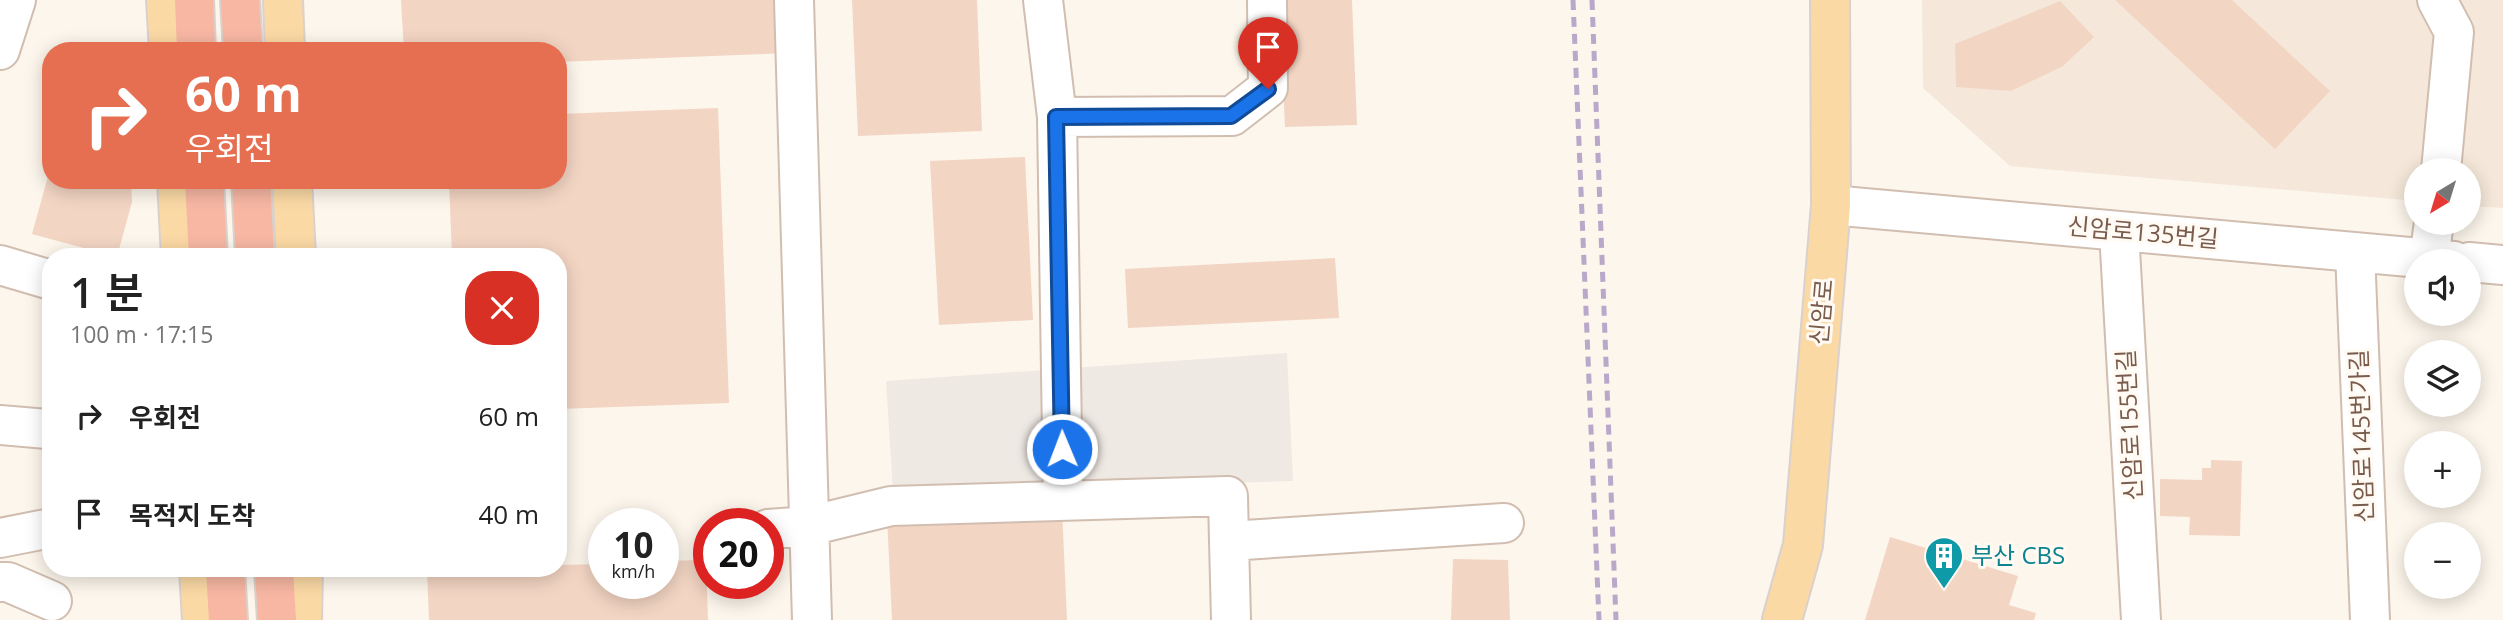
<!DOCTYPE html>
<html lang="ko">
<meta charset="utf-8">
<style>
:root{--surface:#fff;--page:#f2f2f2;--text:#222;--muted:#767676}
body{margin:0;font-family:"Open Sans","Noto Sans KR",sans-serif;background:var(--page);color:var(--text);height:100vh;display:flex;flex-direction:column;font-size:26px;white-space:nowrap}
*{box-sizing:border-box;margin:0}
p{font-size:23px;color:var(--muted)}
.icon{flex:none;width:38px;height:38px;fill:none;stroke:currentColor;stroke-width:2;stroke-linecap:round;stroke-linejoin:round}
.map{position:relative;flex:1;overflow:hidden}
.panel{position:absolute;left:42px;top:248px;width:525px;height:329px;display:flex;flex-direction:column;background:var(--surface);border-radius:28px;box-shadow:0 4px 18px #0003}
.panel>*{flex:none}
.top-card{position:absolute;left:42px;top:42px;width:525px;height:147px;border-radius:28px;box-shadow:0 4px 18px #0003;background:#e76f51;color:#fff;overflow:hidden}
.needle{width:46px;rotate:218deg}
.fabs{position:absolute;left:2404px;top:158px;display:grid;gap:14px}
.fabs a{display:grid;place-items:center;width:77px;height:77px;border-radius:50%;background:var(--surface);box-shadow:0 4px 18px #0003;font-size:35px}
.speed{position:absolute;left:588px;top:508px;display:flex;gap:14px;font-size:35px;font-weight:700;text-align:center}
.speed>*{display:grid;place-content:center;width:91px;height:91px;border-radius:50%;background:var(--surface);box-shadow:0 4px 18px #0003;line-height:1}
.speed small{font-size:18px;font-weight:400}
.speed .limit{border:10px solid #d22;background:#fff;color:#111}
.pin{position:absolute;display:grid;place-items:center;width:60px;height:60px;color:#fff;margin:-72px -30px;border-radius:50% 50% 50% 0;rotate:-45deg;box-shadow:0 0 7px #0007}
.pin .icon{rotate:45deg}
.me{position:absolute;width:77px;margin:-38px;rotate:359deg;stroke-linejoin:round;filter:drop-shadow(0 0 5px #0008)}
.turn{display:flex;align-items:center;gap:24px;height:147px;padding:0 28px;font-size:32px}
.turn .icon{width:91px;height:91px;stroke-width:2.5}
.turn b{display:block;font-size:49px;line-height:60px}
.round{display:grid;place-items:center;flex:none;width:74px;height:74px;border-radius:28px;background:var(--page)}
.summary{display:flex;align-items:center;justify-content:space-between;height:119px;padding:0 28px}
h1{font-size:42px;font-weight:600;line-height:52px}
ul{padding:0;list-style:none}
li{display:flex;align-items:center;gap:21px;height:98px;padding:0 28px}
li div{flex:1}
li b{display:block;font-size:26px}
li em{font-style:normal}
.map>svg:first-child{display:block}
</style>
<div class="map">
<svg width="2503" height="620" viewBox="0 0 2503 620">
<rect width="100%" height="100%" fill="#fdf6ec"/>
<path fill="#f5e8da" d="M1922,0H2503V208L2469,206V170H2417V201L2010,166L1923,88Z"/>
<path fill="#efe9e4" d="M1287,353L1293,481L893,493L886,381Z"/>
<path fill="#f3d5c3" d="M401,0H785L787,53L558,62V51H404Z
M852,0H977L982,131L858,136Z
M1279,0H1352L1357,125L1285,127Z
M2115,0H2232L2330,91L2275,149Z
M2060,1L2094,37L2063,66L2011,91L1956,87L1955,44Z
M718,108L729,403L558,409V257H452L449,180H558V114Z
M1025,157L1033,320L939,325L930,161Z
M50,169L51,180H131L132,202L117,257L32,234Z
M1335,258L1339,318L1128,328L1125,269Z
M2211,460L2242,461L2240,536L2189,535L2190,517L2160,516V479L2202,480V468H2211Z
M1062,509L1067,620H892L887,517Z
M1890,537L2018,576L2009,605L2036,613L2034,620H1865Z
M1453,559L1508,560L1510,620H1451Z
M706,560L708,620H429L427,570L558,569V565L604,564V583H663V561Z"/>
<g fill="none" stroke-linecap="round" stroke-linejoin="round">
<defs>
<path id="minor" d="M794,0L812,620
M1043,0L1057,117L1063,500
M2437,0L2454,32L2441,170
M0,50L16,0
M1057,117L1232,116L1268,88L1267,0
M1831,205L2454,261
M2119,231L2141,620
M2355,252L2370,620
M2429,259L2434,222
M2469,262L2503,265
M0,265L51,280
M0,425L47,429L51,431
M768,529L809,526L891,506L1228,496L1229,541
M0,538L51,528
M0,582H8L52,601
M1231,620L1229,541L1504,523"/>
<path id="major" d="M166,0L169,51
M283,0L285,51
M177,180L181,257
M292,180L296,257
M199,569L202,620
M302,620L303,569
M1782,620L1803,545L1831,205L1830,0"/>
<path id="highway" d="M194,0L196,51
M240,0L243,51
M204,180L208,257
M251,180L255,257
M225,569L228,620
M274,569L277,620"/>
</defs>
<use href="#minor" stroke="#d1beb0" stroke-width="42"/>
<use href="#major" stroke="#dad1cd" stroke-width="42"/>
<use href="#highway" stroke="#dad1cd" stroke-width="42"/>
<use href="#minor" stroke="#fff" stroke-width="38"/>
<use href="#major" stroke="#fbd9a5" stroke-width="38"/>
<use href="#highway" stroke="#f7b7a3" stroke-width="38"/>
<path stroke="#b9a8c9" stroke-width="5" stroke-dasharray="10 7" stroke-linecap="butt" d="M1573,0L1599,620
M1592,0L1616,620"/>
</g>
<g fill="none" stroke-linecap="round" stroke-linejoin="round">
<defs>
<path id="route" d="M1062,449L1056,117L1231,116L1268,89"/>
</defs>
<use href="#route" stroke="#114b97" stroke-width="18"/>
<use href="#route" stroke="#1a73e8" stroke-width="12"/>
</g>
<defs>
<symbol id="building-pin" viewBox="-11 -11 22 30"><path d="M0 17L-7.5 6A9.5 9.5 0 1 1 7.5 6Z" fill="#0f9aa8" stroke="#fffaf3"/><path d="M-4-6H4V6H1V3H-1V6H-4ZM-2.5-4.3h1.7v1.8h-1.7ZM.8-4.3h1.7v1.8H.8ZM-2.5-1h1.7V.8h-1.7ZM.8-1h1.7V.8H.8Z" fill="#fff"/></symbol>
</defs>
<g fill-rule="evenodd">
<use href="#building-pin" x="1922" y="534" width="44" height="60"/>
</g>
<g text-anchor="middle" stroke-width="6" stroke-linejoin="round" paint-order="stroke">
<g font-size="24" fill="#7a5c4d" stroke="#fffaf3">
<text transform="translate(2143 233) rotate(5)" y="8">신암로135번길</text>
<text transform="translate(1822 312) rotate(-85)" y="8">신암로</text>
<text transform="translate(2130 425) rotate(-93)" y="8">신암로155번길</text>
<text transform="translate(2362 436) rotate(-92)" y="8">신암로145번가길</text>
</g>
<g font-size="24" fill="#0d838f" stroke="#fffaf3" text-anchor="start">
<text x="1971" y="564">부산 CBS</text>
</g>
</g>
</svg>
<div class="fabs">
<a><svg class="needle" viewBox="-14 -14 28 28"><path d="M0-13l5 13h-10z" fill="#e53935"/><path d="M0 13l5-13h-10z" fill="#767676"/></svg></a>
<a><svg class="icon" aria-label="sound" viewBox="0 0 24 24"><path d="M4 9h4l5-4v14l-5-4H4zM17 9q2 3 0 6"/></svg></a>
<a><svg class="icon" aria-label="layers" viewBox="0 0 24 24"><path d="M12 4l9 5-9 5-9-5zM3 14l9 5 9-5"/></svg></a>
<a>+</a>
<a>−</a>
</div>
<div class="speed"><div>10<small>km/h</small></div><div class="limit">20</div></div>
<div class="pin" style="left:1268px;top:89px;background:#d93025"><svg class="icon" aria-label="arrive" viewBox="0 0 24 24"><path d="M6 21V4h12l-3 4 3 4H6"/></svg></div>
<svg class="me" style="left:1062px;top:449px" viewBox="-20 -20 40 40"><circle r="17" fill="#1a73e8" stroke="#fff" stroke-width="3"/><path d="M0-11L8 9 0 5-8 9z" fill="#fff"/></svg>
<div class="top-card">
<div class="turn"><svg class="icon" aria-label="right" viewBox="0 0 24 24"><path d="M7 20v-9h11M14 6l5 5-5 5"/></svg><div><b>60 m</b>우회전</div></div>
</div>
<section class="panel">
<div class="summary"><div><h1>1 분</h1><p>100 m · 17:15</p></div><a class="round" style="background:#d93025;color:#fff"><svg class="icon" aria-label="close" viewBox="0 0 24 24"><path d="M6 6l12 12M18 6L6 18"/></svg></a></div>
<ul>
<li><svg class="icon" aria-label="right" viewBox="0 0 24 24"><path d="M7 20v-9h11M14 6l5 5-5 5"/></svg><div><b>우회전</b></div><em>60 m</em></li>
<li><svg class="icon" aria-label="arrive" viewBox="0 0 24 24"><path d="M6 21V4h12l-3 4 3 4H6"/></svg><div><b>목적지 도착</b></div><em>40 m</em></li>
</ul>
</section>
</div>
